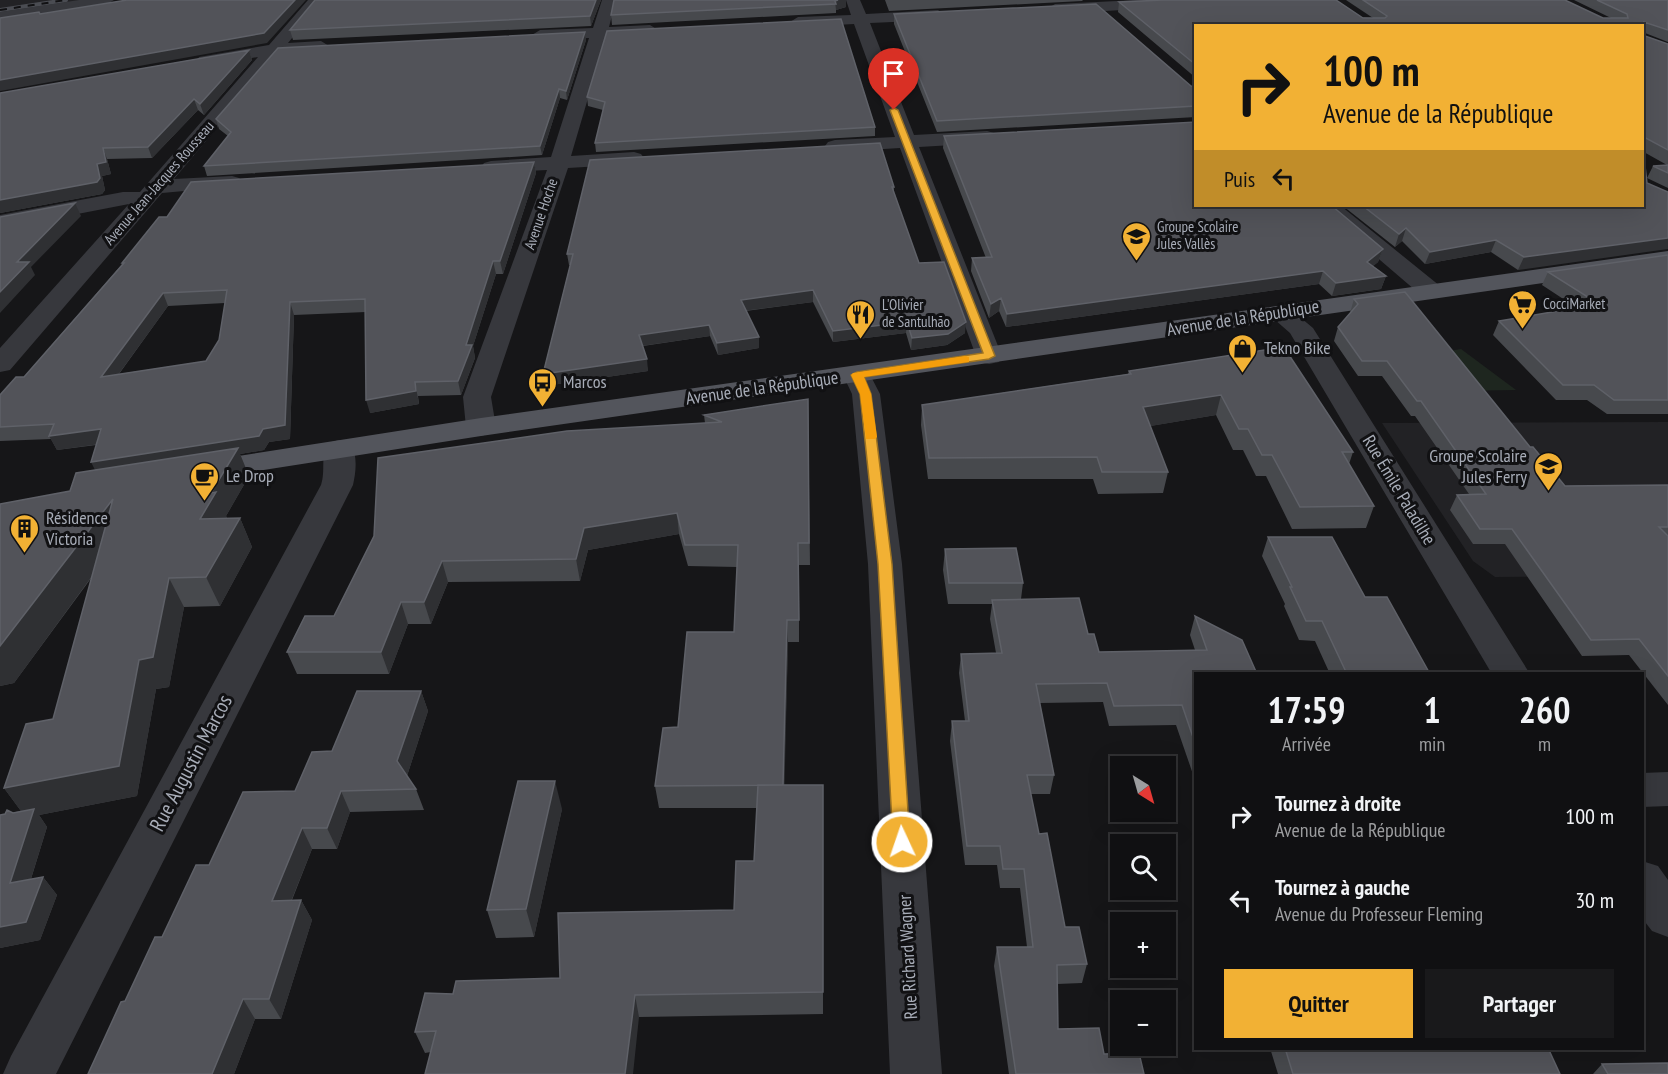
<!DOCTYPE html>
<html lang="fr">
<meta charset="utf-8">
<style>
:root{--surface:#101012;--page:#19191b;--text:#f1f3f6;--muted:#9c9d9f;--line:#303032;--accent:#f2b134}
body{margin:0;font-family:"PT Sans Narrow",sans-serif;background:var(--page);color:var(--text);height:100vh;display:flex;flex-direction:column;font-size:22px;white-space:nowrap}
*{box-sizing:border-box;margin:0}
p{font-size:20px;color:var(--muted)}
.icon{flex:none;width:33px;height:33px;fill:none;stroke:currentColor;stroke-width:2;stroke-linecap:round;stroke-linejoin:round}
.map{position:relative;flex:1;overflow:hidden}
.side{position:absolute;left:1194px;top:672px;width:450px;height:378px;display:flex;flex-direction:column;background:var(--surface);border-radius:0px;box-shadow:0 6px 24px #0002,0 0 0 2px var(--line)}
.side>*{flex:none}
.banner{position:absolute;left:1194px;top:24px;width:450px;height:183px;border-radius:0px;box-shadow:0 6px 24px #0002,0 0 0 2px var(--line);background:#f2b134;color:#111;overflow:hidden}
.needle{width:39px;rotate:143deg}
.controls{position:absolute;left:1110px;top:756px;display:grid;gap:12px}
.controls a{display:grid;place-items:center;width:66px;height:66px;border-radius:0px;background:var(--surface);box-shadow:0 6px 24px #0002,0 0 0 2px var(--line);font-size:30px}
.pin{position:absolute;display:grid;place-items:center;width:51px;height:51px;color:#fff;margin:-62px -26px;border-radius:50% 50% 50% 0;rotate:-45deg;box-shadow:0 0 6px #0007}
.pin .icon{rotate:45deg}
.me{position:absolute;width:66px;margin:-33px;rotate:357deg;stroke-linejoin:round;filter:drop-shadow(0 0 4px #0008)}
.turn{display:flex;align-items:center;gap:21px;height:126px;padding:0 30px;font-size:27px}
.turn .icon{width:78px;height:78px;stroke-width:2.5}
.turn b{display:block;font-size:42px;line-height:51px}
.then{display:flex;align-items:center;height:57px;padding:0 30px;background:#0003;gap:12px;font-size:22px}
.eta{display:flex;justify-content:space-evenly;align-items:center;height:102px;text-align:center}
.eta b{font-size:36px;font-weight:600;line-height:42px}
.button{display:flex;gap:12px;margin-top:auto;padding:12px 30px}
.button a{flex:1;height:69px;border-radius:0px;background:var(--accent);color:#111;font-size:24px;font-weight:600;line-height:69px;text-align:center}
.button a+a{background:var(--page);color:var(--text)}
ul{padding:0;list-style:none}
li{display:flex;align-items:center;gap:18px;height:84px;padding:0 30px}
li div{flex:1}
li b{display:block;font-size:22px}
li em{font-style:normal}
.map>svg:first-child{display:block}
</style>
<div class="map">
<svg width="1668" height="1074" viewBox="0 0 1668 1074">
<rect width="100%" height="100%" fill="#161618"/>
<path fill="#222225" d="M0,0H83L0,12Z
M1668,422V576L1495,577L1473,561L1382,423Z"/>
<path fill="#1e261f" d="M1461,349L1516,390L1453,391L1449,351Z"/>
<g fill="none" stroke-linecap="round" stroke-linejoin="round">
<path fill="#37383d" fill-rule="evenodd" d="M79,0H114L107,4L0,22V12Z
M308,0H323L288,43L321,41L329,46L327,49L279,54L174,179L232,176L239,178L243,182L239,186L162,193L10,370L0,372V348L129,204L0,229V215L123,192H140L258,57L205,66L199,65L197,61L199,57L269,45Z
M602,0H616L609,27L650,25L658,30L650,35L606,37L571,156L634,152L641,154L644,158L641,162L634,164L568,168L491,397L496,427L491,433L481,436L471,433L466,427L463,397L547,170L491,173L484,171L481,167L484,163L491,161L551,157L589,38L540,40L532,35L540,30L593,28Z
M846,0H860L866,14L938,10L946,15L938,20L870,23L914,135L987,131L994,133L997,137L994,141L987,143L919,147L1002,356L999,362L989,364L979,362L976,356L900,148L835,152L828,150L825,146L828,142L835,140L895,137L854,24L798,27L790,22L798,17L851,15Z
M1138,0H1229L1222,4L1055,14L1047,9L1055,4Z
M1317,206H1341L1440,286L1443,291L1440,296L1431,298L1422,296Z
M1280,305L1289,308L1313,328L1530,674H1492L1290,333L1267,313L1271,308Z
M857,367L867,369L880,394L902,564L942,1074H890L868,564L852,394L843,375L847,369Z
M339,440L350,443C358,454 356,472 353,485L56,1074H3L11,1056L321,485C326,471 320,454 328,443Z
M1668,772V806L1642,807V773Z
M1642,861L1658,866L1668,880V937L1652,931L1642,918Z"/>
<path fill="#53555c" fill-rule="evenodd" d="M1668,251V265L481,436L200,480L189,478L185,471L189,464L200,462L481,418Z"/>
<defs>
<path id="rail" d="M0,10L66,0"/>
</defs>
<use href="#rail" stroke="#4a4c52" stroke-width="4"/>
<use href="#rail" stroke="#111113" stroke-width="2" stroke-dasharray="7" stroke-linecap="butt"/>
</g>
<path fill="#47494d" fill-rule="evenodd" d="M601,0L591,26L293,40L290,30Z
M846,0V7L836,10V13L612,25L611,15Z
M885,0H1083L1082,1L889,11Z
M1346,0H1565L1603,18H1611L1574,0H1668V42L1645,33V36L1668,44V188L1647,178L1653,166L1667,165L1642,151V26H1196V78L1118,12L1119,2L1373,18Z
M894,14L1196,87V117L937,132L894,24Z
M585,32L586,40L567,100L560,98L542,155L207,176L204,166L228,136L219,129L216,119Z
M249,50L252,60L204,115L198,110L152,158L107,159L111,174L102,176L105,190L102,194L0,213V93Z
M587,97L875,127V136L596,152L595,143L603,110L588,106Z
M944,136L1383,249L1378,262L1373,266L1386,276L1381,289L1332,296L1319,284L1006,327L999,311L989,318L971,271L972,258H986L943,148Z
M534,162L536,173L503,274H496L473,346L475,358L461,395L418,396L419,404L370,413L366,312L294,315L290,439L269,442L264,450L240,454L249,476L226,516L227,518H240L252,547L220,606L184,607L169,687L156,689L137,796L39,815L47,827L31,879L43,877L57,895L40,940L0,948V815L21,811L4,788L53,719L92,577L14,683L0,686V504L70,491L95,470L96,445L57,450L51,439L0,441V395L24,377L122,264V263L167,217ZM225,303L219,340L206,361L119,374L168,306Z
M894,187V194L919,263L965,333L947,345L911,350L906,333L833,342L813,302L746,311L759,337V348L718,355L710,336L643,346L648,371L545,386L543,374L570,265H569L567,254Z
M1343,206H1642L1518,270L1491,252L1425,264L1402,241L1395,247Z
M1668,255V414H1607L1587,400H1556L1493,335L1499,321L1577,308L1542,285L1548,272Z
M1354,299L1530,447L1565,486L1668,485V705L1629,655L1582,656L1505,544H1473L1450,510L1457,495L1469,494L1415,416H1411L1382,376H1358L1334,341L1338,327L1350,313Z
M1271,349L1353,452L1349,464L1374,506L1366,528L1292,529L1266,476H1256L1243,450H1233L1216,415L1150,426L1168,472L1163,493L1098,494L1093,479H928L921,425L922,405L1128,374L1129,371Z
M808,399L810,565H799V642H788L784,785H823V1014L639,1017L425,1053L415,1032L453,994L560,978L734,910L754,861L757,808H659L655,786L678,727L734,632L737,567L688,566L679,534L588,550L580,581L448,582L431,624H408L389,674H297L287,652L334,616L705,423L704,415Z
M1268,537L1365,597L1430,674H1330L1315,641L1299,640L1284,606L1285,604L1262,556Z
M945,549L1023,583L1021,599L1088,634L1099,652L1195,650L1190,635L1195,616L1242,640L1196,674V783L1176,725L1109,726L1103,702L1040,703L1054,775L1050,794H1031L1039,834L1065,927L1087,964L1082,983L1057,984L1058,1029L1104,1054L1144,1074H1009L994,966L997,947H1027L1020,888H1000L997,865H965L950,741L952,721H965L959,673L961,654L996,653L990,619L992,604H948L943,570Z
M421,691L428,711L407,776L416,789L424,810L350,812L337,849H312L292,900H301L312,920L281,1019H255L234,1074H88L125,1001L162,937L209,865L295,791L332,751Z
M562,809L534,937L496,938L487,910Z
M1196,856V871L1193,863Z
M1270,1048H1548L1560,1074H1278Z
M1602,1064L1668,1074H1593Z"/>
<path fill="#2f3033" d="M295,0H306L267,43L0,91V80Z
M596,0H601L591,26L590,16Z
M838,0H846V7L836,10L835,1Z
M585,32L586,40L567,100L566,91Z
M249,50L252,60L204,115L200,104Z
M559,89L560,98L542,155L540,146Z
M194,99L198,110L152,158L148,147Z
M103,148L107,159L111,174L102,176L105,190L102,194L0,213V200L97,164Z
M534,162L536,173L503,274L500,261Z
M75,203L81,216L31,267L35,275L0,313V292L17,262Z
M1406,228L1402,241L1395,247L1399,234Z
M1668,238V249L1518,270L1524,257Z
M1496,240L1491,252L1425,264L1430,252Z
M1383,249L1378,262L1363,275L1367,262Z
M493,261L496,274L473,346L475,358L461,395L458,381L466,345Z
M1323,271L1319,284L1006,327L1007,314Z
M1386,276L1381,289L1332,296L1336,283Z
M813,290V302L742,311L741,300Z
M163,293L168,306L107,390L101,377Z
M1001,298L999,311L989,318L991,304Z
M290,302L294,315L290,439L269,442L264,450L240,454L249,476L226,516L229,521L213,548L98,476L91,462Z
M907,322L906,333L833,342V331Z
M966,322L965,333L947,345L911,350L912,338Z
M709,325L710,336L641,346L639,335Z
M759,337V348L718,355L717,343Z
M647,359L648,371L545,386L543,374Z
M415,382L419,404L370,413L366,400Z
M1221,395L1216,415L1139,428L1143,407Z
M101,429L107,443L57,450L49,436Z
M113,499L127,528L14,683L0,686V646Z
M677,513L679,534L588,550L580,581L576,559L584,528Z
M240,518L252,547L220,606L206,577Z
M442,561L448,582L431,624L424,602Z
M169,578L184,607L169,687L156,689L137,796L39,815L47,827L24,901L10,883L26,818L4,788L139,660Z
M401,602L408,624L389,674L381,652Z
M787,620L788,642L784,807L783,785Z
M421,691L428,711L405,782L397,761Z
M555,781L562,809L534,937L526,909Z
M341,791L350,812L337,849L327,828Z
M302,828L312,849L283,921L272,901Z
M43,877L57,895L40,940L0,948V927Z
M301,900L312,920L281,1019L269,999Z
M635,995L639,1017L633,1074H625Z
M243,999L255,1019L234,1074H212Z"/>
<path fill="#525359" stroke="#5f6168" stroke-width="1.5" fill-rule="evenodd" d="M127,0H295L264,33L0,80V18L39,12L40,14Z
M315,0H596L590,16L290,30Z
M614,0H838L835,1L836,4L611,15Z
M1163,0H1336L1363,18H1385L1387,16L1363,0H1565L1603,18H1628L1627,14L1597,0H1668V30L1644,22L1645,36L1668,44V150L1642,136V26H1196V65L1119,2Z
M1096,4L1191,86L1196,87V106L937,121L894,14Z
M841,19L875,127L595,143L605,102L587,97L607,31Z
M585,32L566,91L559,89L540,146L204,166L231,132L216,119L278,48Z
M249,50L200,104L194,99L148,147L103,148L106,162L97,164L100,178L97,182L0,200V93Z
M1196,122V206H1332L1383,249L1367,262L1386,276L1336,283L1323,271L1007,314L1001,298L991,304L972,258L992,257L944,136Z
M880,143L894,187H892L919,263L944,262L966,322L948,334L912,338L907,322L833,331L813,290L741,300L759,337L717,343L709,325L639,335L647,359L543,374L573,254H567L590,160Z
M534,162L500,261H493L466,345H472L458,381L415,382L416,391L366,400L365,299L290,302L285,425L263,429L259,436L91,462L101,429L49,436L54,424L0,427V395L16,377H24L124,263H122L159,217H167L191,182ZM227,290L219,340L206,361L101,377L163,293Z
M1668,165V173L1653,166Z
M1645,166L1647,183L1668,192V238L1524,257L1496,240L1430,252L1406,228L1399,234L1363,206H1642V167Z
M75,203L17,262H29L0,292V217Z
M1668,255V400H1614L1594,385H1563L1499,321L1599,304L1548,272Z
M1405,292L1530,447H1533L1565,486L1668,485V527H1659L1668,536V676L1639,639L1591,640L1512,529H1480L1457,495L1486,494L1421,401H1417L1387,361H1362L1338,327L1358,304L1354,299Z
M1271,349L1289,355L1353,452H1342L1374,506L1300,507L1272,455H1262L1248,429H1239L1221,395L1143,407L1168,472H1102L1097,457L929,458L922,405L1131,374L1129,371Z
M808,399L809,543H798L799,620H787L783,785L655,786L663,728L678,727L687,632H734L738,545H685L677,513L584,528L576,559L442,561L424,602H401L381,652H287L305,616H334L374,536L378,458L567,431L722,422L704,415Z
M238,448L211,493L216,492L200,519L240,518L206,577L169,578L153,657L139,660L119,766L4,788L26,724L53,719L113,499L0,646V504L70,491L76,473Z
M1268,537H1332L1365,597H1387L1430,674H1347L1322,621H1306L1290,587H1292Z
M1016,548L1023,583H949L945,549Z
M1079,598L1088,634H1094L1099,652L1207,650L1195,616L1242,640L1257,674H1196V746L1182,705L1114,706L1107,683L1036,684L1054,775H1027L1039,834L1047,833L1065,927H1079L1087,964L1057,965L1058,1029L1099,1028L1104,1054L1139,1053L1144,1074H1016L997,947H1033L1024,869H1003L1000,846H967L952,721H969L961,654L1002,653L992,600Z
M357,691H421L397,761L416,789L341,791L327,828H302L272,901L301,900L269,999H243L212,1074H88L121,1002L125,1001L155,937H162L196,865H209L243,792L295,791L312,752L332,751Z
M518,781H555L526,909L487,910Z
M758,785H823V992L635,995L625,1074H425L436,1031L415,1032L425,993L453,994L456,981L560,978L558,913L734,910L736,861H754Z
M34,809L10,883L43,877L26,922L0,927V815L5,814L7,810L13,813Z
M1285,1048H1548L1560,1074H1293Z
M1668,1063V1074H1608L1602,1064Z"/>
<path fill="#f2b134" stroke="#9d7322" stroke-width="1.5" d="M894,108L898,110L995,356L989,359L864,377L871,394L892,564L910,842L908,848L902,850L895,848L893,842L878,564L860,394L851,375L857,372L983,353L890,110Z"/>
<path fill="#f59e0b" d="M965,356L969,357V362L864,377L871,394L877,437L875,439H866L860,394L851,375L853,373Z"/>
<defs>
<symbol id="school-pin" viewBox="-11 -11 22 30"><path d="M0 17L-7.5 6A9.5 9.5 0 1 1 7.5 6Z" fill="#f2b134" stroke="#111113"/><path d="M0-5L7-2L0 1L-7-2ZM-4 1L0 2.5L4 1V4Q0 6-4 4Z" fill="#111"/></symbol>
<symbol id="supermarket-pin" viewBox="-11 -11 22 30"><path d="M0 17L-7.5 6A9.5 9.5 0 1 1 7.5 6Z" fill="#f2b134" stroke="#111113"/><path d="M-6-5.5h2.5l.6 2H6L4.5 2H-2.5L-4.4-4H-6ZM-1.5 3.2a1.3 1.3 0 1 0 .1 0ZM3 3.2a1.3 1.3 0 1 0 .1 0Z" fill="#111"/></symbol>
<symbol id="restaurant-pin" viewBox="-11 -11 22 30"><path d="M0 17L-7.5 6A9.5 9.5 0 1 1 7.5 6Z" fill="#f2b134" stroke="#111113"/><path d="M-5-6h1v4h1v-4h1v4h1v-4h1v5L-1.5 .5V6h-2V.5L-5-1ZM5-6V6H3V1.5H1.5Q1.5-4 5-6Z" fill="#111"/></symbol>
<symbol id="shop-pin" viewBox="-11 -11 22 30"><path d="M0 17L-7.5 6A9.5 9.5 0 1 1 7.5 6Z" fill="#f2b134" stroke="#111113"/><path d="M-5-2.5h2.3a2.7 3.5 0 0 1 5.4 0H5L5.5 6h-11ZM-1.5-2.5h3a1.5 2.3 0 0 0-3 0Z" fill="#111"/></symbol>
<symbol id="bus-pin" viewBox="-11 -11 22 30"><path d="M0 17L-7.5 6A9.5 9.5 0 1 1 7.5 6Z" fill="#f2b134" stroke="#111113"/><path d="M-5-6H5V4H4V6H2V4H-2V6H-4V4H-5ZM-3.5-4V0h7V-4ZM-3.5 1.2v1.5H-2V1.2ZM2 1.2v1.5H3.5V1.2Z" fill="#111"/></symbol>
<symbol id="cafe-pin" viewBox="-11 -11 22 30"><path d="M0 17L-7.5 6A9.5 9.5 0 1 1 7.5 6Z" fill="#f2b134" stroke="#111113"/><path d="M-5.5-4.5H6V0H3Q3 3.5 0 3.5H-2.5Q-5.5 3.5-5.5 0ZM3-3.2v2h1.7v-2ZM-6 4.5H4V6H-6Z" fill="#111"/></symbol>
<symbol id="building-pin" viewBox="-11 -11 22 30"><path d="M0 17L-7.5 6A9.5 9.5 0 1 1 7.5 6Z" fill="#f2b134" stroke="#111113"/><path d="M-4-6H4V6H1V3H-1V6H-4ZM-2.5-4.3h1.7v1.8h-1.7ZM.8-4.3h1.7v1.8H.8ZM-2.5-1h1.7V.8h-1.7ZM.8-1h1.7V.8H.8Z" fill="#111"/></symbol>
</defs>
<g fill-rule="evenodd">
<use href="#school-pin" x="1120" y="220" width="33" height="45"/>
<use href="#supermarket-pin" x="1506" y="288" width="33" height="45"/>
<use href="#restaurant-pin" x="844" y="298" width="33" height="45"/>
<use href="#shop-pin" x="1226" y="332" width="33" height="45"/>
<use href="#bus-pin" x="526" y="366" width="33" height="45"/>
<use href="#school-pin" x="1532" y="450" width="33" height="45"/>
<use href="#cafe-pin" x="188" y="460" width="33" height="45"/>
<use href="#building-pin" x="8" y="512" width="33" height="45"/>
</g>
<g text-anchor="middle" stroke-width="6" stroke-linejoin="round" paint-order="stroke">
<g font-size="15" fill="#a8adb8" stroke="#111113">
<text transform="translate(159 183) rotate(-49)" y="5">Avenue Jean-Jacques Rousseau</text>
<text transform="translate(541 214) rotate(-71)" y="5">Avenue Hoche</text>
</g>
<g font-size="15" fill="#a8adb8" stroke="#111113" text-anchor="start">
<text x="1157" y="232">Groupe Scolaire<tspan x="1157" dy="17">Jules Vallès</tspan></text>
<text x="1543" y="309">CocciMarket</text>
<text x="882" y="310">L'Olivier<tspan x="882" dy="17">de Santulhão</tspan></text>
</g>
<g font-size="18" fill="#a8adb8" stroke="#111113">
<text transform="translate(1243 318) rotate(-9)" y="6">Avenue de la République</text>
<text transform="translate(762 388) rotate(-8)" y="6">Avenue de la République</text>
<text transform="translate(1399 490) rotate(59)" y="6">Rue Émile Paladilhe</text>
<text transform="translate(908 957) rotate(-93)" y="6">Rue Richard Wagner</text>
</g>
<g font-size="18" fill="#a8adb8" stroke="#111113" text-anchor="start">
<text x="1264" y="354">Tekno Bike</text>
<text x="563" y="388">Marcos</text>
<text x="1527" y="462" text-anchor="end">Groupe Scolaire<tspan x="1527" dy="21">Jules Ferry</tspan></text>
<text x="226" y="482">Le Drop</text>
<text x="46" y="524">Résidence<tspan x="46" dy="21">Victoria</tspan></text>
</g>
<g font-size="21" fill="#a8adb8" stroke="#111113">
<text transform="translate(191 763) rotate(-62)" y="7">Rue Augustin Marcos</text>
</g>
</g>
</svg>
<div class="controls">
<a><svg class="needle" viewBox="-14 -14 28 28"><path d="M0-13l5 13h-10z" fill="#e53935"/><path d="M0 13l5-13h-10z" fill="#9c9d9f"/></svg></a>
<a><svg class="icon" aria-label="search" viewBox="0 0 24 24"><circle cx="10" cy="10" r="6"/><path d="M15 15l6 6"/></svg></a>
<a>+</a>
<a>−</a>
</div>
<div class="pin" style="left:894px;top:110px;background:#d93025"><svg class="icon" aria-label="arrive" viewBox="0 0 24 24"><path d="M6 21V4h12l-3 4 3 4H6"/></svg></div>
<svg class="me" style="left:902px;top:842px" viewBox="-20 -20 40 40"><circle r="17" fill="#f2b134" stroke="#fff" stroke-width="3"/><path d="M0-11L8 9 0 5-8 9z" fill="#fff"/></svg>
<div class="banner">
<div class="turn"><svg class="icon" aria-label="right" viewBox="0 0 24 24"><path d="M7 20v-9h11M14 6l5 5-5 5"/></svg><div><b>100 m</b>Avenue de la République</div></div>
<div class="then">Puis<svg class="icon" aria-label="left" viewBox="0 0 24 24"><path d="M17 20v-9H6M10 6l-5 5 5 5"/></svg></div>
</div>
<section class="side">
<div class="eta">
<div><b>17:59</b><p>Arrivée</p></div>
<div><b>1</b><p>min</p></div>
<div><b>260</b><p>m</p></div>
</div>
<ul>
<li><svg class="icon" aria-label="right" viewBox="0 0 24 24"><path d="M7 20v-9h11M14 6l5 5-5 5"/></svg><div><b>Tournez à droite</b><p>Avenue de la République</p></div><em>100 m</em></li>
<li><svg class="icon" aria-label="left" viewBox="0 0 24 24"><path d="M17 20v-9H6M10 6l-5 5 5 5"/></svg><div><b>Tournez à gauche</b><p>Avenue du Professeur Fleming</p></div><em>30 m</em></li>
</ul>
<div class="button"><a>Quitter</a><a>Partager</a></div>
</section>
</div>
